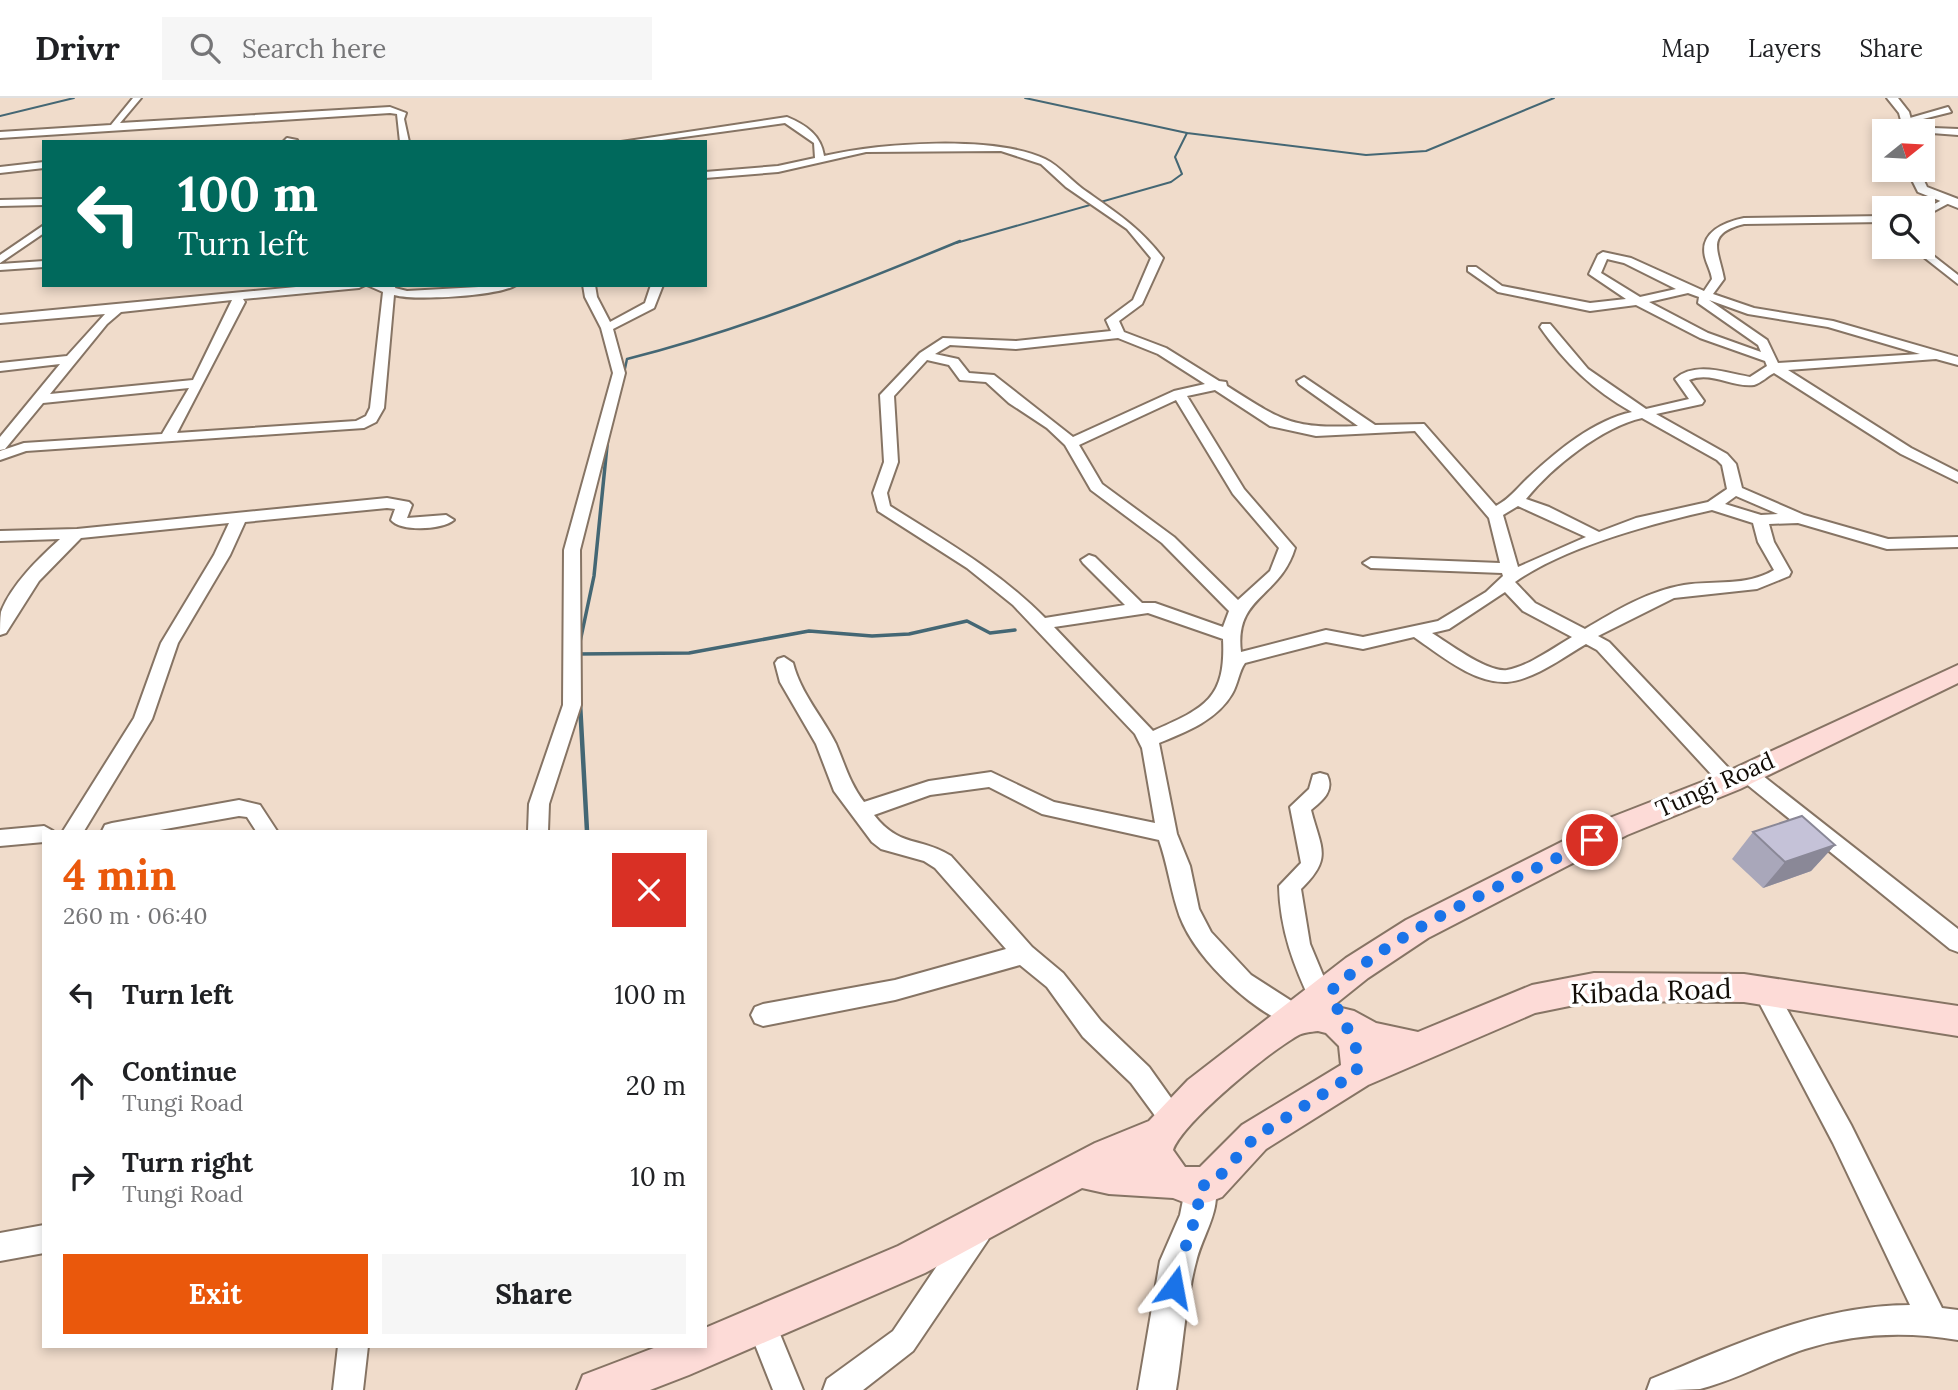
<!DOCTYPE html>
<meta charset="utf-8">
<style>
:root{--surface:#fff;--page:#f6f6f6;--text:#202124;--muted:#757577;--line:#e0e0e0;--accent:#ea580c}
body{margin:0;font-family:Lora,serif;background:var(--page);color:var(--text);height:100vh;display:flex;flex-direction:column;font-size:26px;white-space:nowrap}
*{box-sizing:border-box;margin:0}
p{font-size:23px;color:var(--muted)}
.icon{flex:none;width:38px;height:38px;fill:none;stroke:currentColor;stroke-width:2;stroke-linecap:round;stroke-linejoin:round}
.map{position:relative;flex:1;overflow:hidden}
.side{position:absolute;left:42px;top:732px;width:665px;height:518px;display:flex;flex-direction:column;background:var(--surface);border-radius:0px;box-shadow:0 4px 10px #0003}
.side>*{flex:none}
.top-card{position:absolute;left:42px;top:42px;width:665px;height:147px;border-radius:0px;box-shadow:0 4px 10px #0003;background:#00695c;color:#fff;overflow:hidden}
.needle{width:46px;rotate:72deg}
.controls{position:absolute;left:1872px;top:21px;display:grid;gap:14px}
.controls a{display:grid;place-items:center;width:63px;height:63px;border-radius:0px;background:var(--surface);box-shadow:0 4px 10px #0003;font-size:35px}
.pin{position:absolute;display:grid;place-items:center;width:60px;height:60px;color:#fff;margin:-30px;border:4px solid #fff;border-radius:50%;box-shadow:0 2px 7px #0007}
.me{position:absolute;width:77px;margin:-38px;rotate:13deg;stroke-linejoin:round;filter:drop-shadow(0 0 5px #0008)}
.turn{display:flex;align-items:center;gap:24px;height:147px;padding:0 21px;font-size:32px}
.turn .icon{width:91px;height:91px;stroke-width:2.5}
.turn b{display:block;font-size:49px;line-height:60px}
.round{display:grid;place-items:center;flex:none;width:74px;height:74px;border-radius:0px;background:var(--page)}
.overview{display:flex;align-items:center;justify-content:space-between;height:119px;padding:0 21px}
h1{font-size:42px;font-weight:700;line-height:52px;color:var(--accent)}
.cta{display:flex;gap:14px;margin-top:auto;padding:14px 21px}
.cta a{flex:1;height:80px;border-radius:0px;background:var(--accent);color:#fff;font-size:28px;font-weight:700;line-height:80px;text-align:center}
.cta a+a{background:var(--page);color:var(--text)}
ul{padding:0;list-style:none}
li{display:flex;align-items:center;gap:21px;height:91px;padding:0 21px}
li div{flex:1}
li b{display:block;font-size:26px}
li em{font-style:normal}
header{display:flex;align-items:center;gap:42px;box-sizing:border-box;height:98px;padding:0 35px;background:var(--surface);border-bottom:2px solid var(--line)}
header strong{font-size:33px}
nav{display:flex;gap:38px;margin-inline-start:auto;font-size:24px}
.search{width:490px;height:63px;background:var(--page);display:flex;align-items:center;gap:18px;box-sizing:border-box;padding:0 24px;border-radius:0px;color:var(--muted);font-size:26px}
.map>svg:first-child{display:block}
</style>
<header>
<strong>Drivr</strong>
<div class="search"><svg class="icon" aria-label="search" viewBox="0 0 24 24"><circle cx="10" cy="10" r="6"/><path d="M15 15l6 6"/></svg>Search here</div>
<nav><a>Map</a><a>Layers</a><a>Share</a></nav>
</header>
<div class="map">
<svg width="1958" height="1292" viewBox="0 0 1958 1292">
<rect width="100%" height="100%" fill="#f0dccb"/>
<g fill="none" stroke-linecap="round" stroke-linejoin="round">
<path stroke="#446774" stroke-width="2" d="M1025,0L1187,35L1366,57L1426,53L1554,0
M0,18L74,0
M956,145L1171,84L1182,76L1175,59L1187,35"/>
<path stroke="#446774" stroke-width="2.5" d="M624,275L627,261C742,232 851,188 960,143"/>
<path stroke="#446774" stroke-width="3.5" d="M580,544L594,478L608,338
M577,556L689,555L809,533L872,538L909,536L967,523L990,535L1015,532"/>
<path stroke="#446774" stroke-width="4.5" d="M580,605L587,733"/>
<defs>
<path id="minor" d="M133,0H141L120,25L390,9L406,15L404,21L409,44H400L397,16L390,15L0,40V34L111,27Z
M1948,9L1951,14L1907,25L1903,22Z
M787,19C806,27 821,37 824,58C880,45 994,37 1045,61C1060,68 1073,85 1087,94C1117,115 1140,130 1163,160L1142,206L1119,223L1124,234L1166,250L1219,283L1226,284L1227,288C1282,323 1292,331 1358,328L1299,286L1297,283L1304,279L1375,327L1424,326L1496,408C1511,400 1517,390 1529,379C1557,353 1594,322 1632,314C1593,292 1565,265 1540,229L1542,226H1550L1588,271L1646,311L1689,301L1675,281C1695,263 1726,275 1750,279L1767,268L1765,263L1700,240L1636,207L1590,213L1498,194L1468,173V169H1476L1502,188L1590,205L1626,201L1589,176L1598,157L1603,154L1631,160L1704,193L1712,181C1711,173 1707,167 1705,159C1699,134 1725,124 1744,120L1885,118V124L1744,126C1704,136 1719,153 1724,181L1713,196L1754,210L1833,223L1958,259V267L1936,261L1788,272L1911,350L1958,374V384L1901,356L1774,275C1768,278 1761,285 1754,287C1732,290 1712,273 1689,282L1704,303L1702,306L1656,316L1727,356L1736,366L1742,390L1804,417L1888,441L1958,439V449L1887,451L1798,425L1769,426L1774,444L1791,474L1789,478L1757,491L1674,500L1598,538L1609,544L1737,679L1740,684L1737,689H1723L1597,552L1586,546C1564,559 1533,582 1507,584C1474,586 1439,556 1414,539L1363,551L1326,544L1245,565C1239,573 1238,586 1232,596C1217,622 1186,634 1159,645L1177,736L1190,768L1199,811L1211,834L1251,877L1304,911L1308,919L1304,927L1296,930C1251,913 1190,857 1177,810C1170,787 1167,765 1159,742L1042,716L989,689L930,697L874,717C900,750 918,738 951,758L1032,849L1063,875L1101,923L1149,969L1186,1021L1182,1030L1173,1033L1164,1030L1131,985L1083,939L1047,889L1020,867L895,902L763,928L755,925L751,917L755,909L763,906L895,882L1006,851L935,770L924,763L881,751L872,744L834,693L816,646L780,584L775,565L778,561L784,559L793,565C801,596 822,618 836,646C845,667 850,686 864,704L929,683L991,674L1054,704L1155,725L1142,650L1135,636L1013,507L967,470L878,413L873,395L884,364L880,297L920,255L943,240L1016,243L1111,233L1106,222L1133,202L1151,160L1127,131L1066,89L1041,66L1001,53L866,54L778,74L705,80V74L778,68L815,60L814,45L785,25L647,44H621ZM1607,161L1624,165L1676,191L1640,199L1601,175ZM1688,195L1699,199L1698,205L1758,247L1761,254L1708,235L1649,204ZM1709,202L1748,216L1828,229L1920,256L1778,265L1767,242ZM1118,240L1158,256L1205,286L1174,293L1073,339L994,277L969,275L958,261L935,256L950,247L1016,251ZM927,262L949,267L960,282L986,284L1009,305L1047,330L1065,347L1091,392L1162,445L1229,513L1223,529L1155,505H1142L1095,459L1089,457L1081,462L1083,465L1125,507L1045,520C1000,474 944,442 890,408L887,395L898,364L894,298ZM1215,292L1270,328L1316,338L1415,333L1489,420L1500,465L1371,460L1363,465L1371,470L1502,475L1503,478L1486,494L1438,523L1363,539L1326,532L1241,554C1234,498 1280,500 1295,450L1244,391L1187,298ZM1176,302L1233,396L1279,450L1270,473L1238,502L1174,439L1102,386L1079,347ZM1642,320L1717,362L1722,367L1727,391L1708,404L1636,420L1599,434L1549,409L1526,401C1552,369 1602,329 1642,320ZM1736,398L1778,416L1761,417L1725,406ZM1518,408L1586,439L1518,469L1503,417ZM1712,412L1753,425L1758,444L1774,472C1746,489 1714,482 1684,487C1648,493 1615,513 1585,531L1535,505L1515,484C1564,449 1654,425 1712,412ZM1505,494L1523,513L1572,539C1553,550 1529,568 1507,572C1488,575 1448,545 1432,535L1449,531ZM1148,515L1223,541C1226,601 1205,610 1153,633L1054,529Z
M1909,29L1958,31V37L1905,33Z
M287,40L297,42L298,44H283Z
M44,64V70L0,75V69Z
M44,101V107L0,108V102Z
M1944,101L1953,103L1923,119V112Z
M44,127V135L0,165V157Z
M1911,149H1922L1958,177V186Z
M44,163V169L0,172V166Z
M317,187H365L359,190L243,201L245,204L177,335L356,323L366,318L370,310L383,194L367,187H396L395,190L407,193L516,187C499,198 415,203 394,197L384,310L376,324L364,330L26,353L0,362V353L24,345L162,336L189,290L43,305L5,351L0,352V339L60,266L0,273V265L67,258L105,216L0,225V217ZM232,202L193,282L50,296L107,226L121,214Z
M583,187H595L597,199L610,224L645,205L651,187H663L654,210L613,231L625,275L580,452L581,607L549,706L548,733H528L529,706L563,607L564,452L613,275L601,230L585,199Z
M387,400L409,404L412,407L407,420L446,417L454,422C442,432 401,434 391,422L395,411L387,410L245,424L230,457L178,545L152,621L84,733H63L134,620L161,545L214,457L229,425L81,440L39,483L6,535L0,537C0,530 0,521 1,514C11,487 39,460 60,441L0,443V433L77,431Z
M1746,668L1753,670L1958,831V854L1950,851L1739,680L1736,675L1739,670Z
M1320,675L1327,677C1335,693 1322,703 1311,712C1321,751 1333,760 1301,791L1310,846L1333,901L1329,908L1321,911L1313,908C1294,869 1280,832 1279,788L1301,765L1290,709L1309,691L1313,677Z
M239,702L260,707L277,733H256L247,719L239,718L154,733H102L105,727L112,725Z
M44,728L53,733H44V744L0,748V732Z
M1765,883L1773,886L1851,1027L1942,1210L1958,1212V1242C1905,1233 1856,1235 1805,1251C1771,1262 1734,1283 1700,1291C1684,1292 1663,1292 1647,1292L1651,1281C1735,1247 1818,1207 1910,1207L1833,1045L1753,893L1757,886Z
M978,1118L988,1122L992,1132L988,1142L913,1253L863,1292H823L827,1281L893,1233L968,1122Z
M44,1127V1155L0,1163V1135Z
M763,1214L773,1219L803,1292H773L748,1229L753,1219Z
M338,1248H368L363,1292H333Z"/>
<path id="tertiary" d="M1887,0H1898L1909,14L1914,33H1904L1899,15Z
M1907,72H1919L1927,89L1958,101V110L1918,94Z
M1200,1072L1212,1077C1225,1109 1203,1134 1196,1164C1185,1205 1183,1250 1176,1292H1138L1160,1163L1180,1117L1188,1077Z"/>
<path id="secondary" d="M1958,567V585L1740,691L1627,737L1428,840L1368,880L1333,908L1354,913L1376,925L1418,934L1532,887L1594,875L1744,876L1958,908V938L1744,904L1594,903L1535,915L1368,987L1266,1051L1222,1099L1209,1104L1191,1107L1173,1100L1109,1096L1082,1090L925,1175L689,1277L650,1292H577L583,1277L659,1248H705V1230L898,1148L1095,1045L1149,1023L1188,982L1346,860L1406,822L1607,721L1720,677ZM1318,933L1326,935L1339,948L1341,967L1242,1027L1200,1069H1185L1173,1052C1184,1023 1268,955 1297,938C1303,934 1311,934 1318,933Z"/>
</defs>
<use href="#minor" stroke="#867464" stroke-width="4"/>
<use href="#tertiary" stroke="#867464" stroke-width="4"/>
<use href="#secondary" stroke="#867464" stroke-width="4"/>
<use href="#minor" fill="#fff" fill-rule="evenodd"/>
<use href="#tertiary" fill="#fff" fill-rule="evenodd"/>
<use href="#secondary" fill="#fddbd7" fill-rule="evenodd"/>
</g>
<path fill="#a9a7ba" d="M1753,734L1835,747L1811,773L1763,790L1732,761Z"/>
<path fill="#8a8897" d="M1835,747L1811,773L1763,790L1785,764Z"/>
<path fill="#c5c2d8" stroke="#8a8897" stroke-width="2" d="M1802,718L1835,747L1785,764L1753,734Z"/>
<g fill="none" stroke-linecap="round" stroke-linejoin="round">
<path stroke="#1a73e8" stroke-width="12" stroke-dasharray="0 21.6" d="M1174,1189C1180,1155 1199,1124 1200,1089L1216,1082L1254,1040L1356,975C1365,943 1336,923 1332,892C1406,825 1505,788 1592,742"/>
</g>
<g text-anchor="middle" stroke-width="7" stroke-linejoin="round" paint-order="stroke">
<g font-size="24" fill="#130d07" stroke="#fff">
<text transform="translate(1715 687) rotate(-24)" y="8">Tungi Road</text>
</g>
<g font-size="28" fill="#130d07" stroke="#fff">
<text transform="translate(1651 893) rotate(-2)" y="10">Kibada Road</text>
</g>
</g>
</svg>
<div class="controls">
<a><svg class="needle" viewBox="-14 -14 28 28"><path d="M0-13l5 13h-10z" fill="#e53935"/><path d="M0 13l5-13h-10z" fill="#757577"/></svg></a>
<a><svg class="icon" aria-label="search" viewBox="0 0 24 24"><circle cx="10" cy="10" r="6"/><path d="M15 15l6 6"/></svg></a>
</div>
<div class="pin" style="left:1592px;top:742px;background:#d93025"><svg class="icon" aria-label="arrive" viewBox="0 0 24 24"><path d="M6 21V4h12l-3 4 3 4H6"/></svg></div>
<svg class="me" style="left:1174px;top:1189px" viewBox="-20 -20 40 40"><path d="M0-17L14 15 0 8-14 15z" fill="#1a73e8" stroke="#fff" stroke-width="4"/></svg>
<div class="top-card">
<div class="turn"><svg class="icon" aria-label="left" viewBox="0 0 24 24"><path d="M17 20v-9H6M10 6l-5 5 5 5"/></svg><div><b>100 m</b>Turn left</div></div>
</div>
<section class="side">
<div class="overview"><div><h1>4 min</h1><p>260 m · 06:40</p></div><a class="round" style="background:#d93025;color:#fff"><svg class="icon" aria-label="close" viewBox="0 0 24 24"><path d="M6 6l12 12M18 6L6 18"/></svg></a></div>
<ul>
<li><svg class="icon" aria-label="left" viewBox="0 0 24 24"><path d="M17 20v-9H6M10 6l-5 5 5 5"/></svg><div><b>Turn left</b></div><em>100 m</em></li>
<li><svg class="icon" aria-label="ahead" viewBox="0 0 24 24"><path d="M12 20V5M6 11l6-6 6 6"/></svg><div><b>Continue</b><p>Tungi Road</p></div><em>20 m</em></li>
<li><svg class="icon" aria-label="right" viewBox="0 0 24 24"><path d="M7 20v-9h11M14 6l5 5-5 5"/></svg><div><b>Turn right</b><p>Tungi Road</p></div><em>10 m</em></li>
</ul>
<div class="cta"><a>Exit</a><a>Share</a></div>
</section>
</div>
